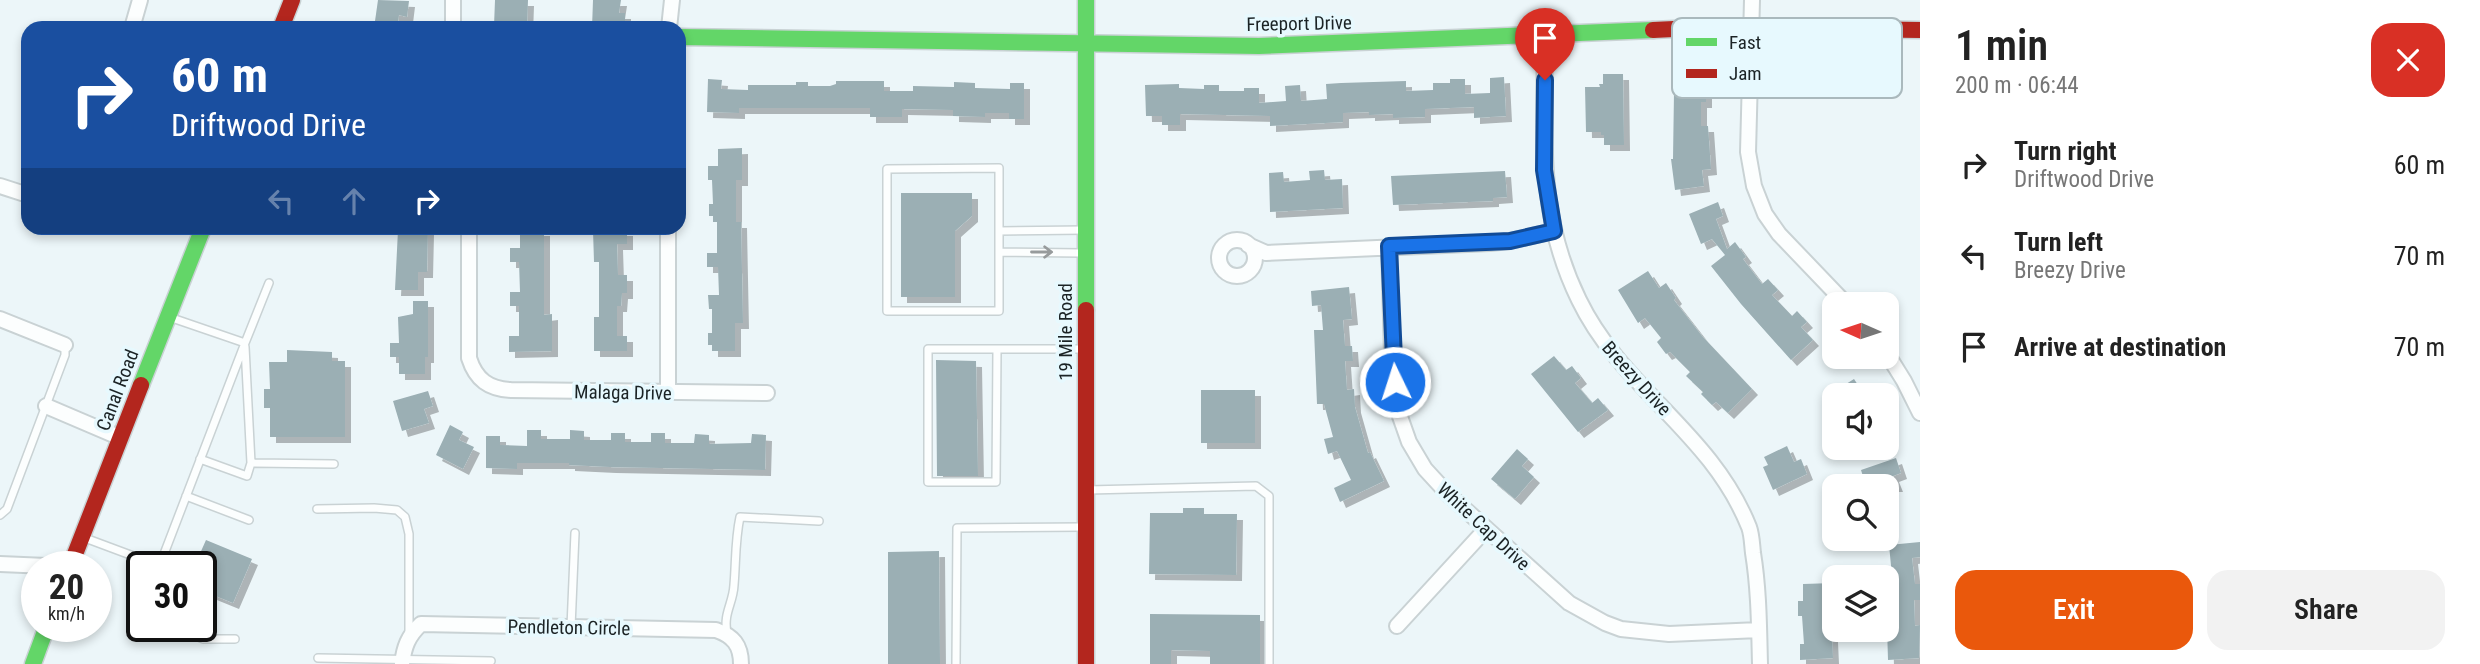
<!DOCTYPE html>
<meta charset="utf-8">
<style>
:root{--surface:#fff;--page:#f2f2f2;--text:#222;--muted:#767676;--accent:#ea580c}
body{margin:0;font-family:"Roboto Condensed",sans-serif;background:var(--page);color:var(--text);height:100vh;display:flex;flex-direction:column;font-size:26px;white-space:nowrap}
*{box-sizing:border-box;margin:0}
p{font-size:23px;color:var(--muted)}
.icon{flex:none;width:38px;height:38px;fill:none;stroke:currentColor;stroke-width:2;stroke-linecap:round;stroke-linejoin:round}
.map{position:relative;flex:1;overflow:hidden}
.side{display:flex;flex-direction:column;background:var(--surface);width:560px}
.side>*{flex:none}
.top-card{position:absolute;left:21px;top:21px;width:665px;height:214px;border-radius:21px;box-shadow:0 4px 10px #0003;background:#1a4fa0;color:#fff;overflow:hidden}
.needle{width:46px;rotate:273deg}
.tools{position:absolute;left:1822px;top:292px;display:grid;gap:14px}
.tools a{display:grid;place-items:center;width:77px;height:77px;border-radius:14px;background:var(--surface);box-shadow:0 4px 10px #0003;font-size:35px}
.speed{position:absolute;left:21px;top:551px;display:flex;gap:14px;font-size:35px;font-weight:700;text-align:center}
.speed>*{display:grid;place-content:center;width:91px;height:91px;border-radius:50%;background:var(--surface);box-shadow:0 4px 10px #0003;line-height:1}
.speed small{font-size:18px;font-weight:400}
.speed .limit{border:4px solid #111;border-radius:10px;background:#fff;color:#111}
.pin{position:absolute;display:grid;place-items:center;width:60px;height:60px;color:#fff;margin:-72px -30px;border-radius:50% 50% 50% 0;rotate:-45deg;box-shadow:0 0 7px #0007}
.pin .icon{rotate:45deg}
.me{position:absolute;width:77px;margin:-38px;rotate:356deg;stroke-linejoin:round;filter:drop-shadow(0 0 5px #0008)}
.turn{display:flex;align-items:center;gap:24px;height:147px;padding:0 35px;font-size:32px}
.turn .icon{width:91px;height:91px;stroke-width:2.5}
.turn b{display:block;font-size:49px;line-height:60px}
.lanes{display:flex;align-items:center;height:66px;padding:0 35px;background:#0003;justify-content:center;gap:35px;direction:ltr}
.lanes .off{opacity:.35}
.round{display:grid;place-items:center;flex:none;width:74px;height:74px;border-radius:21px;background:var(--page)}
.overview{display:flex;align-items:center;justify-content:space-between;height:119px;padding:0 35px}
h1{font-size:42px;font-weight:600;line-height:52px}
.button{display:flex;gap:14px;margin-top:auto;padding:14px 35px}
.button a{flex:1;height:80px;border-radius:21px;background:var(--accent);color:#fff;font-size:28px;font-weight:600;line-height:80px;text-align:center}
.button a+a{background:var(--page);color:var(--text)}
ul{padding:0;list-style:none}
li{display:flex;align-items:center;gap:21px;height:91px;padding:0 35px}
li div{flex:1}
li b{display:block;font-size:26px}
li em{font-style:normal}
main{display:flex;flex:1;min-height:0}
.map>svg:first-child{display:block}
</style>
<main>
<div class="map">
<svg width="1920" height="664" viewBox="0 0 1920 664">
<defs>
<filter id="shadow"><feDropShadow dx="6" dy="6" stdDeviation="0" flood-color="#0004"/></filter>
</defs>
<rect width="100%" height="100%" fill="#ecf6f9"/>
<path fill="#9bafb4" filter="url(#shadow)" d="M378,0L409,1L407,17L399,15L397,28H374Z
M495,0H528L527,28L494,26Z
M593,0H621L619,13H625V27L592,28Z
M1693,68H1709L1710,84H1706V102H1701V126H1708L1711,169L1702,170L1704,186L1675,190L1671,159H1673L1674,92H1680V70H1693Z
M1603,74H1623L1624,145H1604V135H1601V132H1586L1585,87H1600L1599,84H1603Z
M1504,77L1506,116L1474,118V107L1425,109V117L1393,118V114L1369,115V112L1343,113V122L1270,126V116L1180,114V125H1162V116H1146L1145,85L1179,84V88L1204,89V85H1219V91H1244V88H1259V103L1286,101L1285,86L1300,85L1301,101L1327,99L1326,84L1341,83L1406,81V91L1433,90V83H1450V79H1465V94L1490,93V78Z
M708,79L722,80L721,89L748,90V85H796V82H808V86H830L836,84V81H884V91H913V86L954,87V82L975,83V88L1010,89V83H1024V119H1009V113H985V117L953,116V110L902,109V117H870V108H739V113L707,112Z
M742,148V180H736V222H741L743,323H735V351H712V345H708V333H712V309H709L708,295H719L718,267H707V253H717V222H713V216H709V204H713L712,180H708V166H718V149Z
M1324,170L1325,180L1342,179L1343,208L1270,212L1269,173L1283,172L1284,182L1310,180L1309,171Z
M1505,171L1507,197L1493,198V201L1393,205L1391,176Z
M901,193H972V216L955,231V297H901Z
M1718,202L1723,216L1716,219L1727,249L1735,242L1746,257L1743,259L1762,284L1768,279L1778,290L1772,295L1792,316L1797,311L1807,322L1801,327L1813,340L1791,360L1741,304L1711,266L1725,255L1712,239L1701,244L1689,214Z
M406,228H428L427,272H418V290H395L398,230H406Z
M520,230H544V315L552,314V351L509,352V336H519V306H510V292H520L519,262H510V248H520Z
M593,230H627V244H617L618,275H627V293H622L621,306H617V336H627V351H594V317H599V262H594Z
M1648,271L1659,288L1666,283L1676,298L1674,300L1702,336L1752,389L1728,413L1716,402L1712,405L1701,394L1703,392L1686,376L1690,372L1670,352L1666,354L1657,342L1661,338L1645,318L1638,323L1618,290Z
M1349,287L1352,319L1343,320L1345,346H1352L1353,361H1345L1347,390L1354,389L1355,407L1368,453L1370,452L1384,481L1340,502L1334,488L1351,480L1337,451L1328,454L1324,439L1333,437L1324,404H1317L1314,330H1323L1321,305L1312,306L1311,291Z
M413,301H428V357H425V374H399V357H390V343H399L398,317L413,314Z
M287,350L332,352V361H345V437H270V408H264V389H270L269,362H287Z
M1554,356L1566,370L1572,366L1581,378L1575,383L1592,403L1598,398L1608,410L1578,432L1531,374Z
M936,360L976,361L978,476H937Z
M1854,379L1862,391L1855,396H1827Z
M1201,390H1255V443H1201Z
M428,391L433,406L424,409L429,423L402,431L393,401Z
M450,425L463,432L459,440L474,447L463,469L436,455Z
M527,430H541V439H570V430L584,431V440H611V433H625V442H651V433H665V443H694L695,434L709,435V444L751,443L752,434L766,435L765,470L610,467L569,465V463H517V469L486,468V436H500V445L527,446Z
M1787,446L1794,462L1801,459L1807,474L1773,490L1763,467L1768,465L1764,457Z
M1517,449L1528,459L1522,466L1534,477L1515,499L1491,479Z
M1896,458L1901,473L1893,476L1897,486H1866L1861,470Z
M1183,508H1204V514H1237L1236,575L1149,574L1150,513H1183Z
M206,540L252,559L233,603L201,590V567H194Z
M1920,542V557L1912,558L1915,584H1920V600H1914L1915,626L1920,625L1919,658L1888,660L1887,627H1893L1891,586H1893L1889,545Z
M939,551L940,664H888V552Z
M1834,583V615H1831L1833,658L1800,660V644H1804L1802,616H1798V601H1803V584Z
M1150,614L1260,615V664H1210V651L1171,650V664H1150Z"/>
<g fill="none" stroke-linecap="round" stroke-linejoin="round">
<defs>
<path id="lane" d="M999,168V311H887V169Z
M999,231L1085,230
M999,252L1082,253
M172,318L245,343L269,283
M245,347L251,463
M997,349L996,482H928V349H1085
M200,459L247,476L251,463L334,464
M1088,490L1256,486L1269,496V664
M186,496L249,520
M317,509L374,508L397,510L405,517L409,534V635
M0,515L7,509L65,355V345
M85,538L160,566
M159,567L245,343
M142,613V614
M172,626L203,639H235
M571,627L575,533
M727,633C723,613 733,604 734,585C736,562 735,540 740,517L819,521
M318,658L491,661
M956,664L957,528L1083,527"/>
<path id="street" d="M453,0V28
M1752,0L1748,152L1754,186L1765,214L1779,234L1846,304
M132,28L140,0
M669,28L672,0
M1544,35C1547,132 1534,208 1579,300C1622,389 1711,432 1749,527C1752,535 1752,545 1753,553C1759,590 1759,627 1760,664
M0,186L28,195
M469,228V358C476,380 489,389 511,390L767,393
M1219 258a18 18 0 1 1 36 0a18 18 0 1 1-36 0Z
M1248,245L1266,253L1490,243L1510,241L1554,231
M1389,246L1392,355L1397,408L1409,442L1425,469L1448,494L1569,603L1605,623L1621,629L1669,634L1759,630
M0,319L65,345
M1886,352L1904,381L1920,413
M668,393V228
M46,406L121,438
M0,564L70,567
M1397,626L1486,529
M402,664C404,647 408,636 421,624L716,630C733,636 741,645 741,664"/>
<path id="fast" d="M1086,0V310
M679,37L1259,46L1653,30
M141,385L203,228
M33,664L47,626"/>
<path id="jam" d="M281,28L292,0
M1653,30L1716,27L1920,30
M1086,310V664
M70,567L141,385"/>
</defs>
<use href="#lane" stroke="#c9d2d4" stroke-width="10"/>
<use href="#street" stroke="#c9d2d4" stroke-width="18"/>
<use href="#fast" stroke="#c9d2d4" stroke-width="19"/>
<use href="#jam" stroke="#c9d2d4" stroke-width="19"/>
<use href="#lane" stroke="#fcfefe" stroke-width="7"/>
<use href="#street" stroke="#fcfefe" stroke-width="14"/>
<use href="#fast" stroke="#63d668" stroke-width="16"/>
<use href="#jam" stroke="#b3261e" stroke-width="16"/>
</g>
<defs><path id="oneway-shaft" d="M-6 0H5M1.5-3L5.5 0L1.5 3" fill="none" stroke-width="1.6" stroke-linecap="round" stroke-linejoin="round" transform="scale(1.75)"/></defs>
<use stroke="#979b9c" href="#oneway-shaft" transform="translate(1042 252)"/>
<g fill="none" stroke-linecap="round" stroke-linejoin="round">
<defs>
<path id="route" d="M1395,382L1389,246L1510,241L1554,231L1544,170L1545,80"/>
</defs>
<use href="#route" stroke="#114b97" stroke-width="18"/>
<use href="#route" stroke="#1a73e8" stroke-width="12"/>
</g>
<g text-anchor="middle" stroke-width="7" stroke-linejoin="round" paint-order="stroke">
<g font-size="19" fill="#1b2325" stroke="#e7f9fe">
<text transform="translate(1299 23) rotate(-1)" y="7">Freeport Drive</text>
<text transform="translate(1065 332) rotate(-90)" y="7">19 Mile Road</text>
<text transform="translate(1637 378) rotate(48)" y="7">Breezy Drive</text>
<text transform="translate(117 390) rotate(-69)" y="7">Canal Road</text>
<text transform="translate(623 392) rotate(1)" y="7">Malaga Drive</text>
<text transform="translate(1484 526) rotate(43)" y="7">White Cap Drive</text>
<text transform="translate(569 627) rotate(1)" y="7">Pendleton Circle</text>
</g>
</g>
<rect x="1672" y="18" width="230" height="80" rx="10" fill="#e7f9fe" stroke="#aab9bd" stroke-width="2"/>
<rect x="1686" y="38" width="31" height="8" fill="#63d668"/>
<rect x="1686" y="69" width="31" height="9" fill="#b3261e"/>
<g font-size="19" fill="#1b2325">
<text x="1729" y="49">Fast</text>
<text x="1729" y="80">Jam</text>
</g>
</svg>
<div class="tools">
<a><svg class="needle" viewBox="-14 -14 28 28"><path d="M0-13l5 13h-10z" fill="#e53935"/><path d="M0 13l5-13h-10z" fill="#767676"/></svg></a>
<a><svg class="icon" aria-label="sound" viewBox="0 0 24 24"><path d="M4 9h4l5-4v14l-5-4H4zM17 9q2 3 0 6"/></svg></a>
<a><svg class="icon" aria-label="search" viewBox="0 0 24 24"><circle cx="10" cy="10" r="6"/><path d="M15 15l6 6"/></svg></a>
<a><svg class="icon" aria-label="layers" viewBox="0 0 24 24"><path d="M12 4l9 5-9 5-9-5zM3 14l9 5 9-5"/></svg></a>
</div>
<div class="speed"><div>20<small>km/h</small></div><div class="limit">30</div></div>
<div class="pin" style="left:1545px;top:80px;background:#d93025"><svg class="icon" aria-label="arrive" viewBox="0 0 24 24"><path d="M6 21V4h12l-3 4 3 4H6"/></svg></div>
<svg class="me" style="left:1395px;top:382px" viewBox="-20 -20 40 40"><circle r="17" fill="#1a73e8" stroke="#fff" stroke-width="3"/><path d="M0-11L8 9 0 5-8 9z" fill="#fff"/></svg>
<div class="top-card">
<div class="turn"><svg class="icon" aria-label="right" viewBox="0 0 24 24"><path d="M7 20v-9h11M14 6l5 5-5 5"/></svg><div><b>60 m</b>Driftwood Drive</div></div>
<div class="lanes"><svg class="icon off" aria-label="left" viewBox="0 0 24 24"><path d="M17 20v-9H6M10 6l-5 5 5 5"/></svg><svg class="icon off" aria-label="ahead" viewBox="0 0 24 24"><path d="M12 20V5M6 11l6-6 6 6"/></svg><svg class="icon" aria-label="right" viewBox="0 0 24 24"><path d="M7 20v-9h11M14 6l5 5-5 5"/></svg></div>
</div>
</div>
<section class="side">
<div class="overview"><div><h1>1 min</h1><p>200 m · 06:44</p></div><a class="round" style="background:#d93025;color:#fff"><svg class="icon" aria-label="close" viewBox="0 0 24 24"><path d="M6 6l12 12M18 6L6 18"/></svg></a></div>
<ul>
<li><svg class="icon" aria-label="right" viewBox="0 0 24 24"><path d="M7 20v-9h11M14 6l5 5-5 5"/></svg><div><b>Turn right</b><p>Driftwood Drive</p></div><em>60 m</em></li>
<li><svg class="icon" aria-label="left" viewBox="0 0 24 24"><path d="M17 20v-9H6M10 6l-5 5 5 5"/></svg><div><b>Turn left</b><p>Breezy Drive</p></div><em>70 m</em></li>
<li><svg class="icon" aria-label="arrive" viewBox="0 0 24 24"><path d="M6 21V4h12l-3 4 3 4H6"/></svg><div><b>Arrive at destination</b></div><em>70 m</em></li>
</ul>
<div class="button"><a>Exit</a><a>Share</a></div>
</section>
</main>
